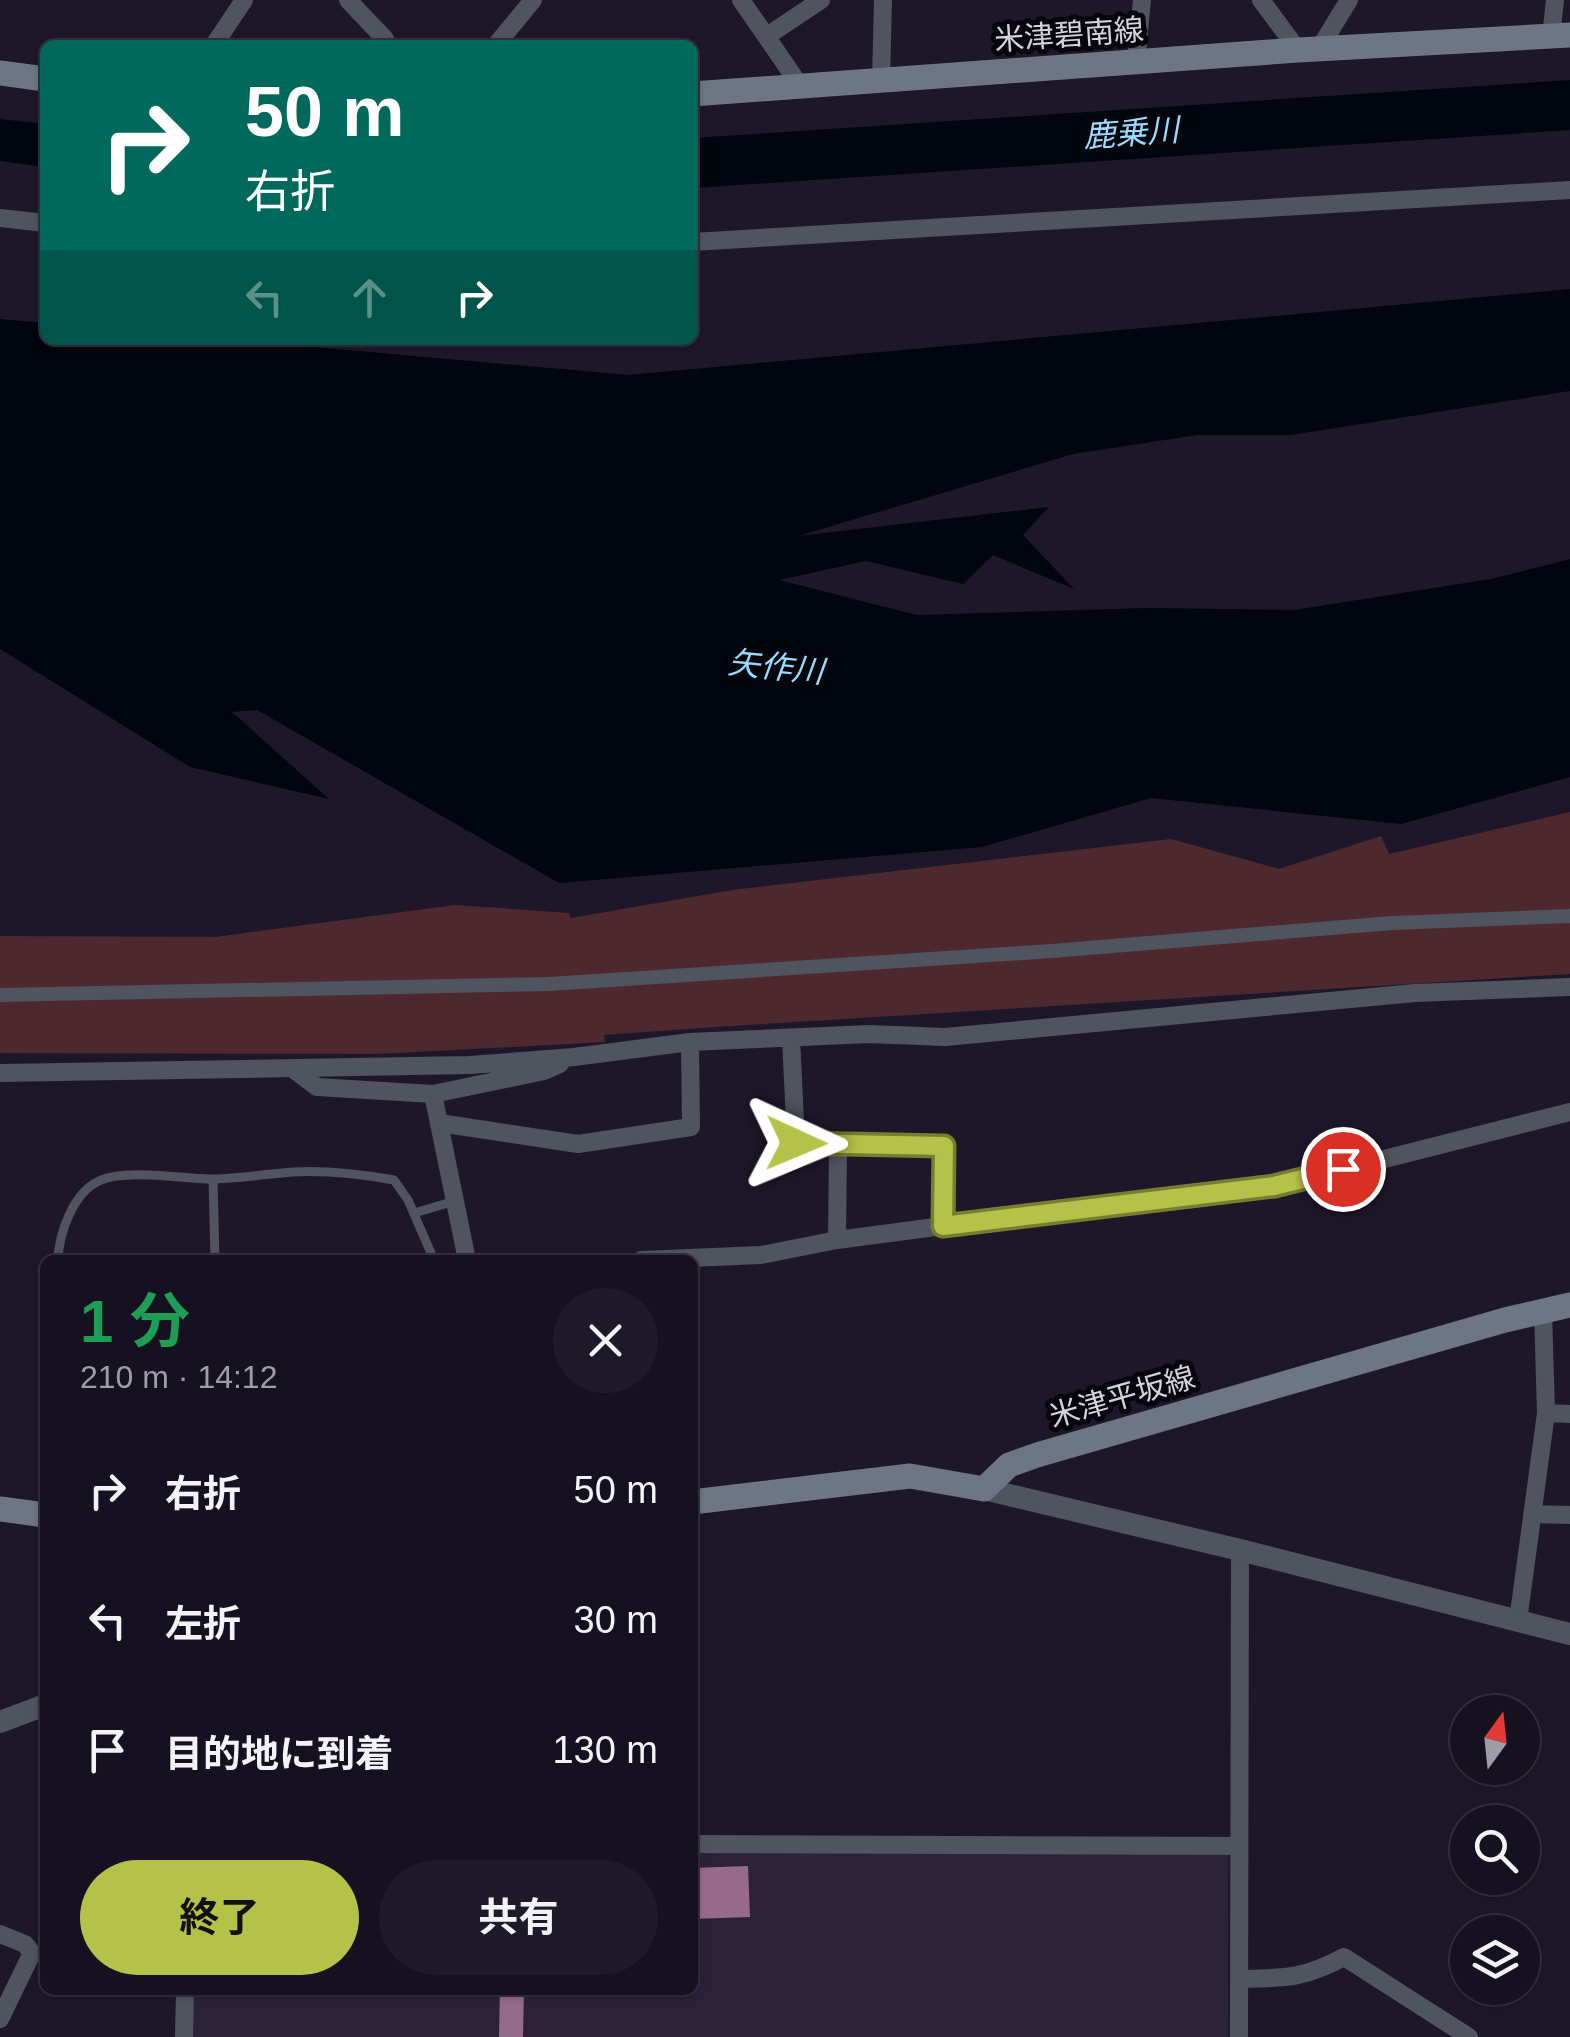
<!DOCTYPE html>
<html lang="ja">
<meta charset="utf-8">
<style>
:root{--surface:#161120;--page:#1f1a29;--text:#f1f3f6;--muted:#9e9da5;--line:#35313e;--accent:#b5c249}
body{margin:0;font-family:Helvetica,"Noto Sans JP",sans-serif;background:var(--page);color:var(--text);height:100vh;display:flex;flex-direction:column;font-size:38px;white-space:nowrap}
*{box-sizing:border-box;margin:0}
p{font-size:32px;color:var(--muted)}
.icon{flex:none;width:55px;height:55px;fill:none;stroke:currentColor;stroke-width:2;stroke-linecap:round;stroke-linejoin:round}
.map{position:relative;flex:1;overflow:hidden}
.sheet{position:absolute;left:40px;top:1255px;width:658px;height:740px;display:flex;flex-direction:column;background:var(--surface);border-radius:15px;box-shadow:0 2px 8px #0004,0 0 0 2px var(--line)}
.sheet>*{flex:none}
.banner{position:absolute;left:40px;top:40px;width:658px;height:305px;border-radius:15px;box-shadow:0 2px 8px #0004,0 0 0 2px var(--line);background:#00695c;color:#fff;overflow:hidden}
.needle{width:65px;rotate:15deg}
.tools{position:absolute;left:1450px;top:1695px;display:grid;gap:20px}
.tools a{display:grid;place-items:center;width:90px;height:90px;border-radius:50%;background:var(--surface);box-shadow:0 2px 8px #0004,0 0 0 2px var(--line);font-size:50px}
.pin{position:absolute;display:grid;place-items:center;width:85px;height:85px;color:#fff;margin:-42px;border:5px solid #fff;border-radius:50%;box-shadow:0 2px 10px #0007}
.me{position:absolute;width:110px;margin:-55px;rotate:91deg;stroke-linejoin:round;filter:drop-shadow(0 0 8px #0008)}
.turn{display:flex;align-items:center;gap:35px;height:210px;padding:0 40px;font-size:45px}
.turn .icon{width:130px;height:130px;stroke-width:2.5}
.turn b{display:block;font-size:70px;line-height:85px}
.lanes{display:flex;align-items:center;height:95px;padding:0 40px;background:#0003;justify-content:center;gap:50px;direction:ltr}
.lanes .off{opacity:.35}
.round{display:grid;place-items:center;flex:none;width:105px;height:105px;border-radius:52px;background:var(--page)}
.headline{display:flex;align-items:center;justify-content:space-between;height:170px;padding:0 40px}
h1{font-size:60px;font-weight:700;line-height:75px;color:#1e9e55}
.primary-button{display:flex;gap:20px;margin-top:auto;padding:20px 40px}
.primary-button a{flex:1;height:115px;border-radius:60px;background:var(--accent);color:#111;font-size:40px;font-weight:700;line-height:115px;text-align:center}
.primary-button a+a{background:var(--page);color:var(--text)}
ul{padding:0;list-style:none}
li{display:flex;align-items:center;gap:30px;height:130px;padding:0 40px}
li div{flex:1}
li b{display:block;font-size:38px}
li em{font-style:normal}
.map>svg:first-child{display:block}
</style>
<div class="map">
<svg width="1570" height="2037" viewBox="0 0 1570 2037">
<rect width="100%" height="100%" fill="#1e172a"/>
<path fill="#2b223a" d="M693,1851L1228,1853V2037H190L191,1990H692Z"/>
<path fill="#4d292f" d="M1570,812V974L715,1027L604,1035L605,1042L379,1054L0,1053V936L215,937L455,905L569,913L571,918L732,890L1171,839L1279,869L1381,836L1389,854Z"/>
<path fill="#00060d" d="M1570,80V130L693,188V138Z
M0,119L45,124V167L0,161Z
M1570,289V391L1291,435H1197L1073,454L798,536L1049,507L1023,535L1074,589L993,555L963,584L866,561L779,580L917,615L1148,608L1294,610L1491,579L1570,559V777L1401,824L1151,798L982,847L559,883L257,710L232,712L329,799L190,767L0,649V319L45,323V340H234L628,375Z"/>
<path fill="#966a8c" d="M748,1866L750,1917L692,1919V1868Z
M500,1990H524L523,2037H499Z"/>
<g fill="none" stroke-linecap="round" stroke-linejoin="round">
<path stroke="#50545e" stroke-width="9" d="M213,1179L215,1260
M414,1213L455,1201
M58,1260C59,1233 73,1193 99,1181C124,1169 179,1178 208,1179C236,1179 265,1174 293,1172C327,1170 360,1174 394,1180L408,1200L434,1260"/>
<path stroke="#50545e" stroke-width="14" d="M0,995L549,984L1052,951L1392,923L1570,916"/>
<path stroke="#50545e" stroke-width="18" d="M348,0L385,39
M741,0L801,87
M1261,0L1298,50
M767,36L821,0
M1551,36L1555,0
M214,45L244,0
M496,45L533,0
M1319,49L1349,0
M1136,62L1142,0
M881,81L883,0
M0,218L45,223
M692,242L1570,190
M791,1038L796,1143L945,1146L943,1226L1274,1187L1570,1112
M293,1069L317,1087L433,1094L544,1071L560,1064
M0,1073L470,1065L574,1057L690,1042L869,1034L945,1037L1415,993L1570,987
M433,1094L467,1260
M439,1123L578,1144L691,1127L690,1042
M838,1143L837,1240L943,1226
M641,1260L761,1255L837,1240
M1546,1413L1570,1414
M1532,1514L1570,1515
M1518,1621L1546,1413L1543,1311
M692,1844L1239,1846
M0,1934L25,1944L32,1953L0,2019
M1239,1979C1285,1978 1303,1979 1344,1957L1469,2037
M184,2037L185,1990
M1239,2037L1240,1550"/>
<path stroke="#50545e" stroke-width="22" d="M984,1489L1240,1550L1570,1634
M0,1722L45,1705"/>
<path stroke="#6e7584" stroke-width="25" d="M0,73L45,79
M692,94L1298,50L1570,35
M692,1502L910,1476L984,1489L1009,1465L1037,1455L1505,1320L1570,1305
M0,1509L45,1515"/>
</g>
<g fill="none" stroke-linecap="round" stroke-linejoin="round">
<defs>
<path id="route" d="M796,1143L944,1146L943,1226L1274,1186L1343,1169"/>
</defs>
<use href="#route" stroke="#767e2f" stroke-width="25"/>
<use href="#route" stroke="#b5c249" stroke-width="18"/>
</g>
<g text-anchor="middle" stroke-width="10" stroke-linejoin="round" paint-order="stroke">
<g font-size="30" fill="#d5d1dd" stroke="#07050c">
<text transform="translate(1069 35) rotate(-4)" y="10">米津碧南線</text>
<text transform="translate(1122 1397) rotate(-16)" y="10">米津平坂線</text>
</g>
<g font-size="32" font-style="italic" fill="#97dbfd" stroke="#07050c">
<text transform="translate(1131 133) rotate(-4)" y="11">鹿乗川</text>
<text transform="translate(776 667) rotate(6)" y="11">矢作川</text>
</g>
</g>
</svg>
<div class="tools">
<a><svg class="needle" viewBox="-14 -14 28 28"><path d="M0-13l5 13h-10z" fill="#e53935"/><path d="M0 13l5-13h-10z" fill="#9e9da5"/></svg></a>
<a><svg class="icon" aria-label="search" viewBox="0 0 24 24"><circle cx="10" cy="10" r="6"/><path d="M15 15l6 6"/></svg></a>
<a><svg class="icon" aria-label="layers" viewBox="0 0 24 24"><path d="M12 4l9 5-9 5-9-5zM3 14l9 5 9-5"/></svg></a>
</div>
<div class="pin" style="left:1343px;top:1169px;background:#d93025"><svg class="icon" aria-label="arrive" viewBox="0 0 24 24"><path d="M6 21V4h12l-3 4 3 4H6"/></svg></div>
<svg class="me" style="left:796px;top:1143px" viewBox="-20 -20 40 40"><path d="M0-17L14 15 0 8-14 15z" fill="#b5c249" stroke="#fff" stroke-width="4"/></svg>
<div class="banner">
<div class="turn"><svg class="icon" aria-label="right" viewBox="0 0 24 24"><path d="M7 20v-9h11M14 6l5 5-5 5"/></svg><div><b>50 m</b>右折</div></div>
<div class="lanes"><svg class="icon off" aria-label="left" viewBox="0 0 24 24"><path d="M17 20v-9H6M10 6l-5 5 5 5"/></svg><svg class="icon off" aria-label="ahead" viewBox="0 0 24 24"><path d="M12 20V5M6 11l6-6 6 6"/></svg><svg class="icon" aria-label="right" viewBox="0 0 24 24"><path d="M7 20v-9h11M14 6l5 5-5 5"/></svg></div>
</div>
<section class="sheet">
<div class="headline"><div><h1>1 分</h1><p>210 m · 14:12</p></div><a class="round"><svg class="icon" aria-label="close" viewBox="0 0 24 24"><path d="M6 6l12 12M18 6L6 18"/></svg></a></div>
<ul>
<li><svg class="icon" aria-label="right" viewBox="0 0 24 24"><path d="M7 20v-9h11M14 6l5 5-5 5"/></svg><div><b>右折</b></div><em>50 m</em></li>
<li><svg class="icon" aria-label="left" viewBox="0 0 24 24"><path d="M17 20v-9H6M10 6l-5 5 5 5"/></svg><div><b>左折</b></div><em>30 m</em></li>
<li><svg class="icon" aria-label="arrive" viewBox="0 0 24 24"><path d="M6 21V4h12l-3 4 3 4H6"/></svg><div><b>目的地に到着</b></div><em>130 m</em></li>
</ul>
<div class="primary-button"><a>終了</a><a>共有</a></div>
</section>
</div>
